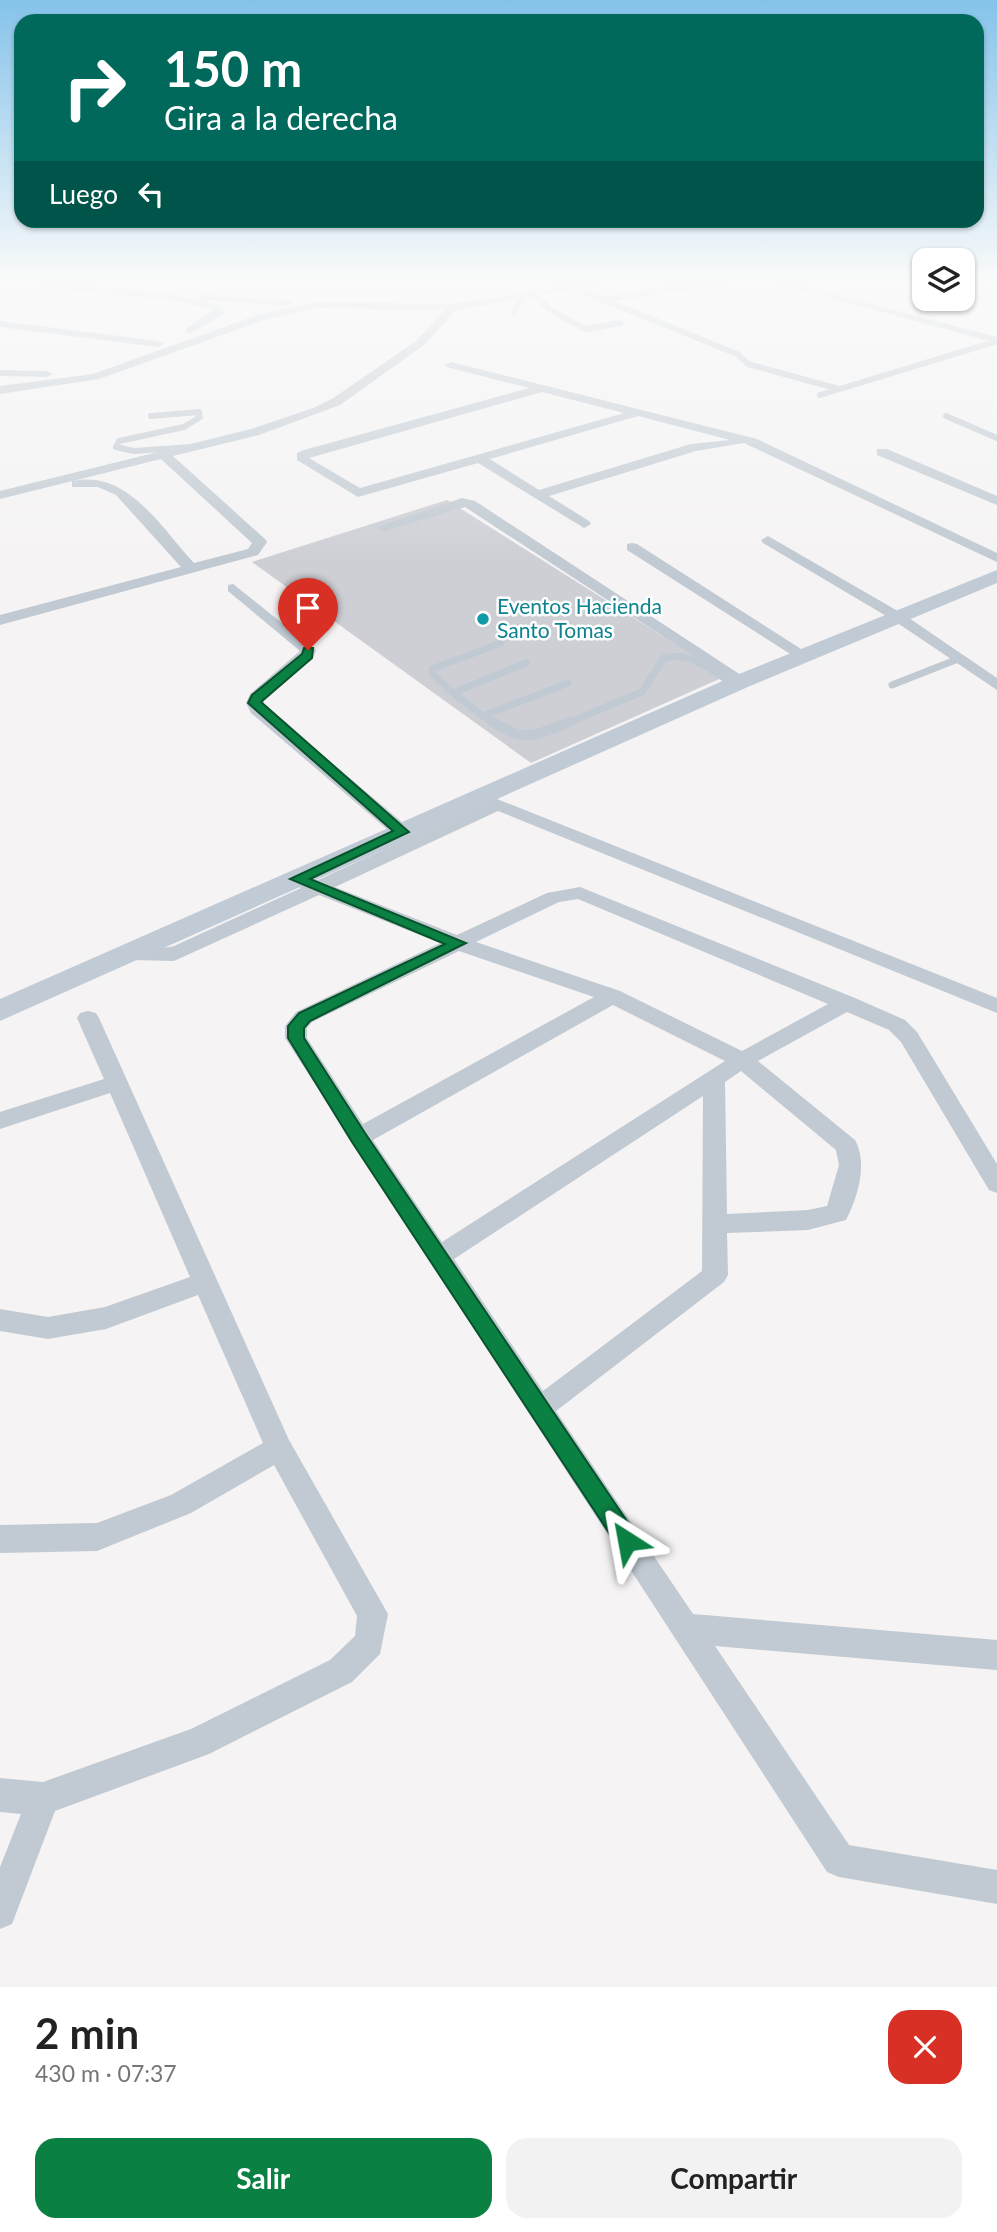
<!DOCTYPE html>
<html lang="es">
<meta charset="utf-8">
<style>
:root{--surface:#fff;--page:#f2f2f2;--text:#222;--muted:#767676;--accent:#0b8043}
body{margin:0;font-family:Lato,sans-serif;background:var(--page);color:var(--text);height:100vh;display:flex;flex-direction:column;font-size:26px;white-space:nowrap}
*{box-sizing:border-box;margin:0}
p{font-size:23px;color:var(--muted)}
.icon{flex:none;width:38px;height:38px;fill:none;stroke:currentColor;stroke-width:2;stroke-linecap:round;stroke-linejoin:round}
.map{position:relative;height:1987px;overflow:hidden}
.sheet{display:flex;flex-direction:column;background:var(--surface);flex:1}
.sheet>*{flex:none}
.hud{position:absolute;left:14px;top:14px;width:970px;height:214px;border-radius:21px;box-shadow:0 2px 5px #0004;background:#00695c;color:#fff;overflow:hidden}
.controls{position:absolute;left:912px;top:248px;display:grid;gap:14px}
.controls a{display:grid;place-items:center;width:63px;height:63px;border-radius:14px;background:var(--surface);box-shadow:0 2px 5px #0004;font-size:35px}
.pin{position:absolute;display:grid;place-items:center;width:60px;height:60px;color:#fff;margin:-72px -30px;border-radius:50% 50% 50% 0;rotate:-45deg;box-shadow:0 0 7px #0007}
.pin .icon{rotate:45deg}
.me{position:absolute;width:77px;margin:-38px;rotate:326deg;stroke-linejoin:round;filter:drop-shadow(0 0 5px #0008)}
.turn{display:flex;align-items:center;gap:24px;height:147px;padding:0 35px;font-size:32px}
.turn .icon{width:91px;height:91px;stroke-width:2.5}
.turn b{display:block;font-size:49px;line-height:60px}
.then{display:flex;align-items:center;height:66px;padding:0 35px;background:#0003;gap:14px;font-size:26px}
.round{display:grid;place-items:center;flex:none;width:74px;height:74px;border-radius:21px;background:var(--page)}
.head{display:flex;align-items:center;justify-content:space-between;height:119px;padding:0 35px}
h1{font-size:42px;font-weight:700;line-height:52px}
.cta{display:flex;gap:14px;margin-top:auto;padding:14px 35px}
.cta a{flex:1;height:80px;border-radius:21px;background:var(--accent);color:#fff;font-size:28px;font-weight:700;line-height:80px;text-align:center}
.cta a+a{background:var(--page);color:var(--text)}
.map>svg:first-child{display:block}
</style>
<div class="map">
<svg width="997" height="1987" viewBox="0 0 997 1987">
<rect width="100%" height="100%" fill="#f5f3f3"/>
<path fill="#cdcfd5" d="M447,500L726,676L531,763L252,562Z"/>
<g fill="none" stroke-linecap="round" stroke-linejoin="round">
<path stroke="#c1cad2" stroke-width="6" d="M572,287L737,354L748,364L839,389
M532,293L549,309L585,329L621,323
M604,299L723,282
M514,312L525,294
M820,395L997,341
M151,416L199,412L200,417L184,427L119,441L116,447L134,451L192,447
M946,416L997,438"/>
<path stroke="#c1cad2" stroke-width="7" d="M892,685L958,659
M453,693L432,673V669L501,643
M483,716L453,693L526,663
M496,724L483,716L568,683
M565,724L642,692L664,658C691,651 713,671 734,685"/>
<path stroke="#c1cad2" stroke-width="10" d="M493,722C527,744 534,735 570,722"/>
<path fill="#c1cad2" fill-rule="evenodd" d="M27,282L150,291L197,299L201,294L287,300L292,303L287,306L202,300L221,306L225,313L190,334L185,331L186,329L213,310L173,300L55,289Z
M588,282H613L456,310L424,345L340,405L259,435L173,456L265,539L267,542L258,555L0,625V615L181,567L116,495L98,487H72V481C128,469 161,528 194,563L248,549L252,543L161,459L0,499V491L251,429L313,408L332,399L416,341L445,310L318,308L267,319L99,379L0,394V386L93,374L260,314L318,302L452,304Z
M771,282H788L997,337V343Z
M0,321L158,341L164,344L158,347L0,327Z
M451,362L757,439L997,553V562L744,443L696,451L549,496L589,521L591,524L584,528L478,463L358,497L297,460V453L304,450L529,388L447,367L445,365ZM542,392L624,413L360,488L309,458ZM638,416L730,440L691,444L539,490L490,459Z
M0,370L47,371L53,374L47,377L0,376Z
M877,449H887L997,496V505L877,455Z
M462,498L475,501L750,681L742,686L736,684L465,507L384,531L377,527Z
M768,536L903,614L997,678V690L893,620L763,543L761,540Z
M632,543L637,544L812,656L804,661L798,659L627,550V544Z
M233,584L316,650L313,658L264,699V706L409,828L411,832L409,836H395L251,713L246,703L250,694L300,651L228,591V585Z
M482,793L997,998V1013L498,811L335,887L457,935L547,893L580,887L855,998L905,1020L917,1032L997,1164V1193L989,1190L901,1042L889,1030L847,1012L758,1061L855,1140C868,1163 858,1197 846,1220L808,1230L727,1233L728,1275L724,1282L556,1411L693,1614L997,1640V1670L715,1646L849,1845L997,1870V1904L839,1877L827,1872L285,1038V1026L296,1012L440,943L319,895L174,961L131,960L121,953C131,939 158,952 174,946L301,888L287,879L290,875L297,873L318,880L482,804L473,798ZM578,899L828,1004L742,1051L620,991L476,942L559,902ZM459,951L594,997L363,1124L307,1038V1028L312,1022ZM613,1005L725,1061L442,1242L373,1140ZM741,1071L836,1150L839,1165L827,1206L808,1210L727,1214L725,1082ZM703,1096L702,1271L543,1391L454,1259Z
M88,1011L96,1013L99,1018L289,1440L388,1614L380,1654L352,1682L209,1754L55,1811L12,1924L0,1929V1867L21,1814L0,1812V1778L43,1782L191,1729L330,1660L355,1636L357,1616L274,1465L191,1513L97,1551L0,1553V1525L97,1523L171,1495L263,1443L198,1295L106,1329L48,1339L0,1331V1309L48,1317L105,1307L190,1277L110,1093L0,1129V1112L104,1079L77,1018L80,1013Z"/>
<path fill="#c1cbd6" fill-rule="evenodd" d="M997,570V583L750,686L0,1021V999L734,676Z"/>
</g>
<linearGradient id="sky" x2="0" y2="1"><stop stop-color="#85c3ea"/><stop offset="0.5" stop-color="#fafafa"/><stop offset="1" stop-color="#fafafa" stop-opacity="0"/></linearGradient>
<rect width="997" height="560" fill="url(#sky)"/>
<path fill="#0b8043" stroke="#07532c" stroke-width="2" d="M304,648H313L312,658L261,702L409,832L310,879L466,943L310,1021L304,1028V1038L365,1133L635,1533L638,1541L635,1548L627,1551L619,1548L352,1142L288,1038V1026L299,1013L445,944L290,879L393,831L248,703L252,695L302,654Z"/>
<circle fill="#0f9aa8" stroke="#fff" stroke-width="2.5" cx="483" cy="619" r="7"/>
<g text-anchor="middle" stroke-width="5" stroke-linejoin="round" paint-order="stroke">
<g font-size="21" fill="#0d838f" stroke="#fff" text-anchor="start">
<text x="497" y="614">Eventos Hacienda<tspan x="497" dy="24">Santo Tomas</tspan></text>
</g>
</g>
</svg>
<div class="controls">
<a><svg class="icon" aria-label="layers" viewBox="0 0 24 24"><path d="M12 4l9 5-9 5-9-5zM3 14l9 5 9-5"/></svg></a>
</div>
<div class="pin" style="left:308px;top:650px;background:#d93025"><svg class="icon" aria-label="arrive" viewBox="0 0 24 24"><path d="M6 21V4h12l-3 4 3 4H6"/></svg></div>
<svg class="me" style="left:627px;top:1541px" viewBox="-20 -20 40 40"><path d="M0-17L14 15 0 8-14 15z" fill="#0b8043" stroke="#fff" stroke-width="4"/></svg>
<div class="hud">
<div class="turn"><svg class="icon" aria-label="right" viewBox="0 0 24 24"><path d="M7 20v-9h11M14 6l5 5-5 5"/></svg><div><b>150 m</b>Gira a la derecha</div></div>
<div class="then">Luego<svg class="icon" aria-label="left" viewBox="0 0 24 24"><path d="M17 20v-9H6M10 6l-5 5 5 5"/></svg></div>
</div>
</div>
<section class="sheet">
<div class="head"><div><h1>2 min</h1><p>430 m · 07:37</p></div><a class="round" style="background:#d93025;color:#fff"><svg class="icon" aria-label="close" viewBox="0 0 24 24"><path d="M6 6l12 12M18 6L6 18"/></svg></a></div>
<div class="cta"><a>Salir</a><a>Compartir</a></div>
</section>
